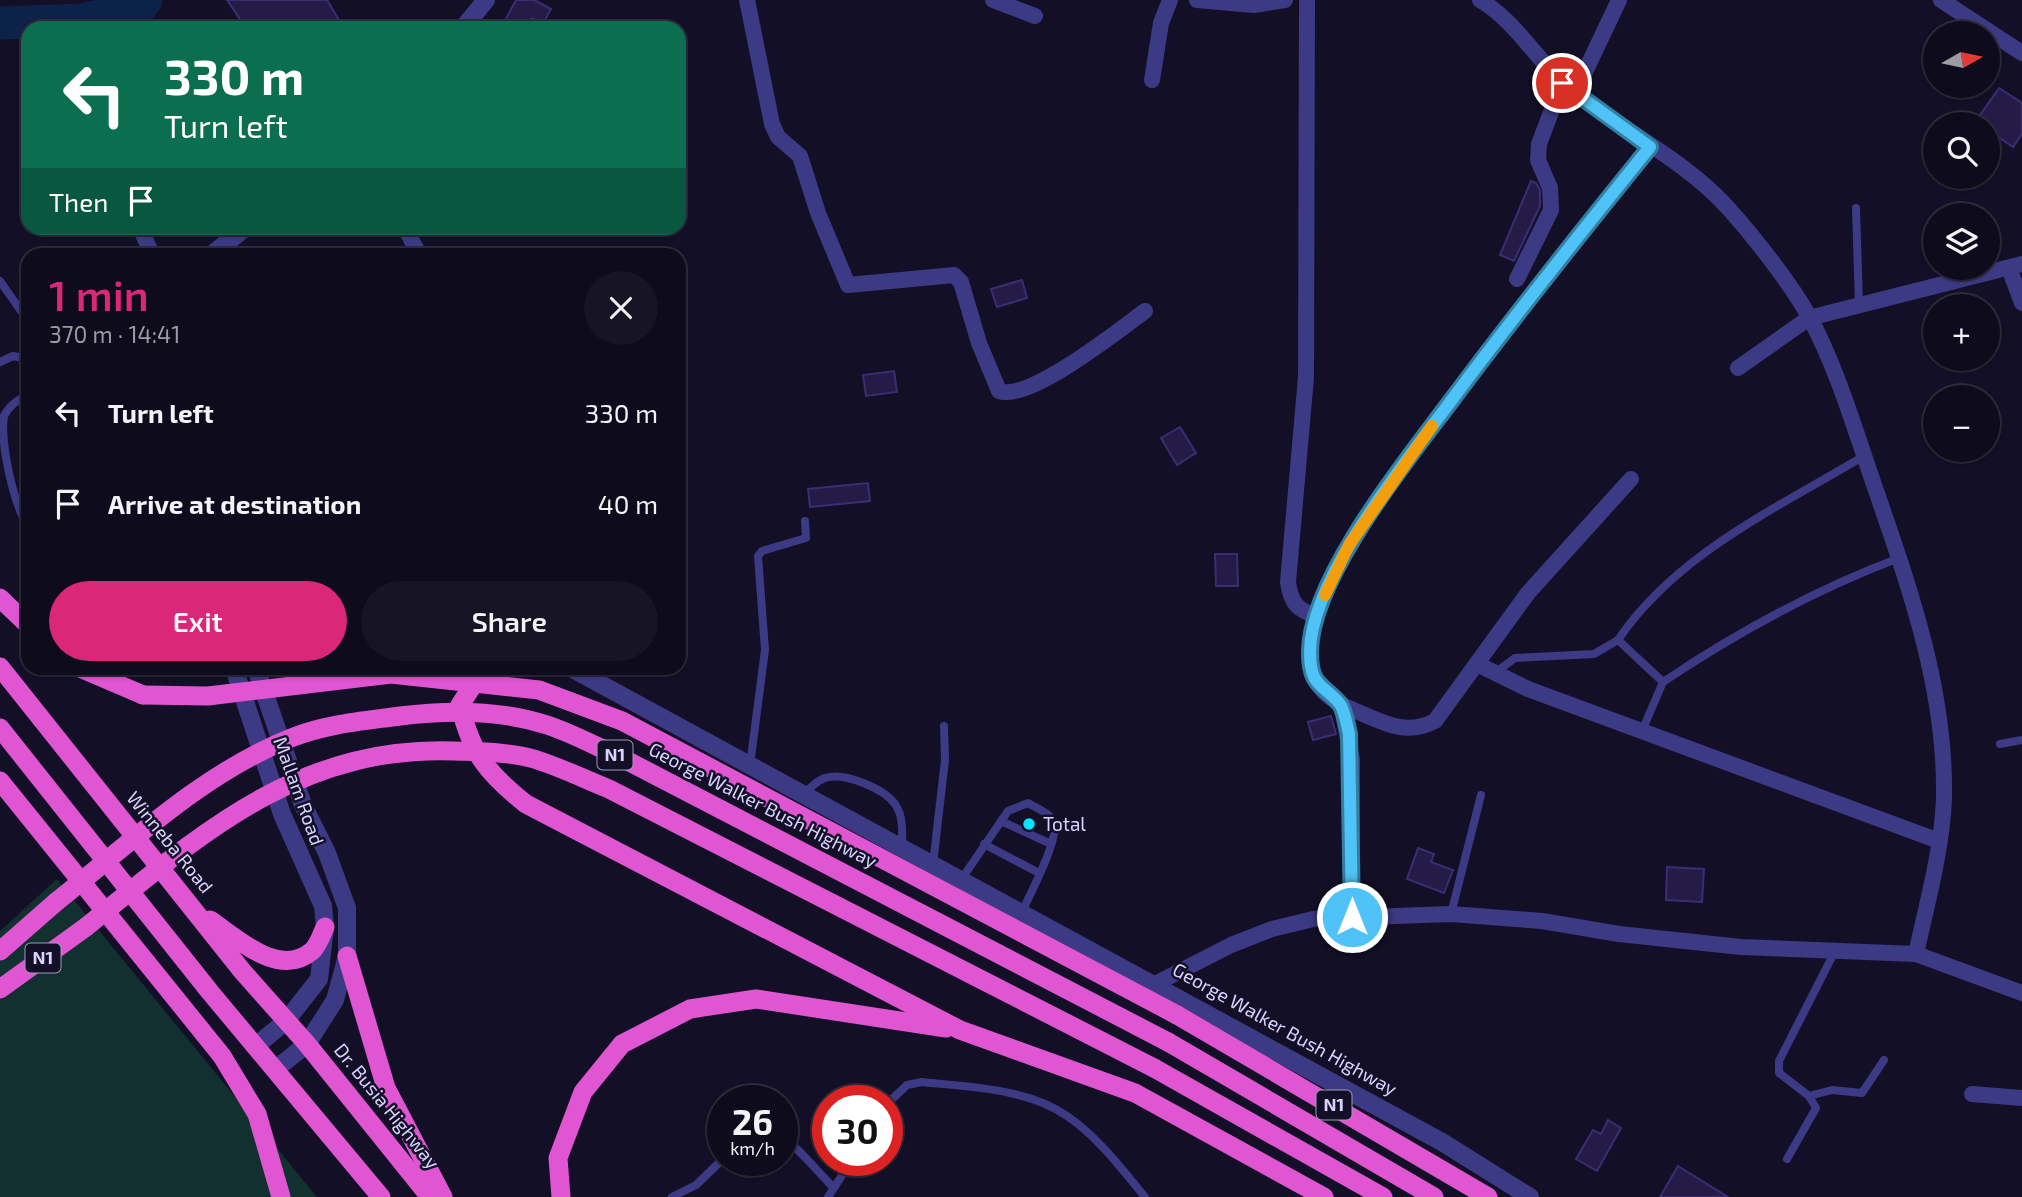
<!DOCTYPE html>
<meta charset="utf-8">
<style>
body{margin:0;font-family:"Exo 2",sans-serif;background:#171425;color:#f1f3f6;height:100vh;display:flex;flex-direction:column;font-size:26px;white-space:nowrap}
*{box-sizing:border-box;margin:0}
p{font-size:23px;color:#9b9ba3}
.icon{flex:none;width:38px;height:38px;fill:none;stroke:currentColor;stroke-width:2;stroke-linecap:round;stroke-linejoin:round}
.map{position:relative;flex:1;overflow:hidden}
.sheet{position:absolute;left:21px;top:248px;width:665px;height:427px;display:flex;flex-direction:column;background:#0e0b1c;border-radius:21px;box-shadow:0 2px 5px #0004,0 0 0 2px #2e2b3b}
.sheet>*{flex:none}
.hud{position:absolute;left:21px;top:21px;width:665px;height:214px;border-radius:21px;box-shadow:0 2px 5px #0004,0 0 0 2px #2e2b3b;background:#0b6e4f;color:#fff;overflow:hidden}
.needle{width:46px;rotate:81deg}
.tools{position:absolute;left:1923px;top:21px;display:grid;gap:14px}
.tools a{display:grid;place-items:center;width:77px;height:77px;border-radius:50%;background:#0e0b1c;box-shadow:0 2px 5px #0004,0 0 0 2px #2e2b3b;font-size:35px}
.speed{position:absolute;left:707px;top:1085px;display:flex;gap:14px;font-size:35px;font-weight:700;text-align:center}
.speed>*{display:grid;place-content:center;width:91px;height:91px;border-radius:50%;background:#0e0b1c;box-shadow:0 2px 5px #0004,0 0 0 2px #2e2b3b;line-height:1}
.speed small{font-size:18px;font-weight:400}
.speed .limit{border:10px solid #d22;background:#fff;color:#111}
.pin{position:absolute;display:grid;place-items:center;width:60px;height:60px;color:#fff;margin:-30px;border:4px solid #fff;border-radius:50%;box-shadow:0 2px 7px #0007}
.me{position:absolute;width:77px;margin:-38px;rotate:0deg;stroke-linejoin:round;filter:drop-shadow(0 0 5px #0008)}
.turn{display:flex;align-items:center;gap:24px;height:147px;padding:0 28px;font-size:32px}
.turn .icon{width:91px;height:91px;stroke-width:2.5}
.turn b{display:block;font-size:49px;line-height:60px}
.then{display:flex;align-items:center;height:66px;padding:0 28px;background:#0003;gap:14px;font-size:26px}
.round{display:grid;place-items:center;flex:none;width:74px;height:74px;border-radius:37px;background:#171425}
.head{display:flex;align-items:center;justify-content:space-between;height:119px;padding:0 28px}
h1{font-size:42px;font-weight:600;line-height:52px;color:#db2777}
.primary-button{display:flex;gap:14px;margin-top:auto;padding:14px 28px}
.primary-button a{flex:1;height:80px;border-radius:42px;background:#db2777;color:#fff;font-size:28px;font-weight:600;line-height:80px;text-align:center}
.primary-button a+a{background:#171425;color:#f1f3f6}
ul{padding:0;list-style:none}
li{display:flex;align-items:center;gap:21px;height:91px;padding:0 28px}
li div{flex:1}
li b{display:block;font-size:26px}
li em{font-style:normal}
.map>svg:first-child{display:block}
</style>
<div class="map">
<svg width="2022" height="1197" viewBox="0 0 2022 1197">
<rect width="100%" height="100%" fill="#130f26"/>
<!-- green -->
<path fill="#12302f" d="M57,879L317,1197H0V931Z"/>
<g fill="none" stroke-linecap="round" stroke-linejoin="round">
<!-- river -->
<path stroke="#0c2248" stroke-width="33" d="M0,23L81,20L141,7L146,0"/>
</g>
<!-- building -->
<g fill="#241b47" stroke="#3b2d73" stroke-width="2">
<path d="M227,0H327L339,20L326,28H246Z"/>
<path d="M516,0H534L551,9L543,24L532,18L527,28H501Z"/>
<path d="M1999,88L2022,103V134L2013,147L1988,130V124L1976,121Z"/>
<path d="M1531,181L1536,183L1540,190V206L1514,261L1500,255Z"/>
<path d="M1022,280L1027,298L997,307L991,289Z"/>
<path d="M894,371L897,392L866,396L863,375Z"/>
<path d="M1180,427L1196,453L1177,465L1161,438Z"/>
<path d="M868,483L870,501L810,507L808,489Z"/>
<path d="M1215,554H1237L1238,586H1216Z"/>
<path d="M1331,716L1336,734L1313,740L1308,722Z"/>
<path d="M1418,848L1434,854L1431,862L1453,870L1444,893L1407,879Z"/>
<path d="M1667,867L1704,869L1702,902L1666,900Z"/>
<path d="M1608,1120L1621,1128L1597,1171L1576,1159L1593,1130L1601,1134Z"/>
<path d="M1678,1166L1728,1197H1660Z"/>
</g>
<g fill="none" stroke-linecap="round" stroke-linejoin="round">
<!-- service -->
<g stroke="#3d3a85" stroke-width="8">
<path d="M1856,208L1859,305"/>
<path d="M0,281L28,321"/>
<path d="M0,362L13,356L28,359"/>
<path d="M28,394C19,400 9,405 4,416C0,441 13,504 28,526"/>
<path d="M1864,456C1777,508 1676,554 1618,640L1663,682C1736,633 1817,589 1899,558"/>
<path d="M1496,672L1515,658L1594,654L1618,640"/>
<path d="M1642,731L1663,682"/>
<path d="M2000,744L2022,740"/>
<path d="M750,765L765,650L758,556L762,551L806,538L805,521"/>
<path d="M803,794C810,789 817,780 825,778C844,772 883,788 895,804C904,817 902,833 902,848"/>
<path d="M1001,821L1051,844"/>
<path d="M984,844L1039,873"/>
<path d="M933,864L945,760L944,726"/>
<path d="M961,880L1008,811L1028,803C1036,808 1051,813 1054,823C1059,840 1030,894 1022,912"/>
<path d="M1451,914L1481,795"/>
<path d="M1809,1096L1832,1090L1862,1093L1884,1060"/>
<path d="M887,1104L907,1085L922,1082C968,1087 1027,1088 1067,1116C1098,1137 1121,1168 1145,1197"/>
<path d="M782,1138C792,1140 823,1178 834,1188"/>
<path d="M1787,1159L1816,1108L1809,1096L1779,1073V1061L1835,951"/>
<path d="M672,1197L696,1185L723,1159"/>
<path d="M828,1197L852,1160"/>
</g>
<!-- minor -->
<g stroke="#3d3a85" stroke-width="16">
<path d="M747,0L772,124L778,137L800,156L818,213L848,285L954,275L961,282L979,343L999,391C1029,402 1119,330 1145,311"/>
<path d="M993,0L1035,16"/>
<path d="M1197,0L1254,5L1285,0"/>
<path d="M1307,0L1306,377L1288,582C1291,604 1297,609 1317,617"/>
<path d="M1480,0C1520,24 1539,66 1576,94C1626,132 1687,162 1729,209C1755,238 1791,284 1810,318C1836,367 1853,423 1871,476C1907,581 1946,685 1944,798C1942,850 1927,903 1916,954"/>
<path d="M1941,0L2022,53"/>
<path d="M1152,80L1161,23L1170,0"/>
<path d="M1575,93L1619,0"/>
<path d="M140,228L153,256"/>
<path d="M405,228L420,256"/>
<path d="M2009,268L2022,303"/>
<path d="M1517,279L1551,210L1550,188L1538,160L1539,144L1562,83"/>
<path d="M1738,368L1809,318L2022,264"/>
<path d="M1631,479L1528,593L1435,721C1406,736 1384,723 1356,711C1337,704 1316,691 1311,669C1302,635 1332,574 1349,545C1376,497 1411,454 1444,410C1510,321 1580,234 1650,147"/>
<path d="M1477,664L1528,689L1939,841"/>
<path d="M1341,705L1352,759V917"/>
<path d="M1155,984L1231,945L1272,929L1313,919L1451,914L1542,921L1619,934L1741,947L1916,954L2022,993"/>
<path d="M1972,1094L2022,1098"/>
</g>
<!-- tertiary -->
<g stroke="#3d3a85" stroke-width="18">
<path d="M463,28L486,0"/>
<path d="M210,256L245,228"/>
<path d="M234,668L282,814L323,906L325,927L319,979L286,1021L257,1045"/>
<path d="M256,668L303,805L327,853L347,908V956L335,1000L307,1044L276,1069"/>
<path d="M571,668L1442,1142L1530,1197"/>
</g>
<!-- trunk -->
<g stroke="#e055d1" stroke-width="19">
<path d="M0,598L28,625"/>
<path d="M0,667L243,972L307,1044L430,1197"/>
<path d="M80,668L143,695"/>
<path d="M491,668L473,685L460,705C471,753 487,773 526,804L960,1030L1135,1093L1324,1197"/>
<path d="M0,728L210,992L381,1197"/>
<path d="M0,781L222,1056L257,1114L281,1197"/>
<path d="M210,920C237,938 279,979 312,951C318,946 322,934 325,927"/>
<path d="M0,951L56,902"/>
<path d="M347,956L386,1088L443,1197"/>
<path d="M0,989L86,927"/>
<path d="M1177,1015L1488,1197"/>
<path d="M1168,1042L1434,1197"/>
<path d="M1154,1068L1383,1197"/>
<path d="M561,1197L558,1158L583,1092L622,1044L690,1009L756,999L946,1028"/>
</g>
<!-- trunk-bridge -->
<g stroke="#e055d1" stroke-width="19">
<path d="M143,695L208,696L391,674L539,690L622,721L1177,1015"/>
<path d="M56,902C129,844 203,773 291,738C325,724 364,721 400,716C448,710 501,710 547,725C572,733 597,747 620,757L1168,1042"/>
<path d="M86,927C200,835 298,745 455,751C481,752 510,752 534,759C560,767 584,779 609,789L1154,1068"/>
</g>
</g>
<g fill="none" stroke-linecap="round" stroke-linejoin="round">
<!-- route casing -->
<g stroke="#337fa1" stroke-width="18">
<path id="route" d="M1352,917L1349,734C1347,726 1345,711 1340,704C1322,683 1310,687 1310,652C1310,579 1407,460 1451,401C1515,315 1582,231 1650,147L1562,83"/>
</g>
<!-- route -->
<use href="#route" stroke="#4fc3f7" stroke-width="12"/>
<!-- slow -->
<path stroke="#f59e0b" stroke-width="12" d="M1325,595L1349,545L1432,426"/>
</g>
<!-- markers -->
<circle fill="#00e5ff" stroke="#130f26" stroke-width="2.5" cx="1029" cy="824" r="7"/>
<g text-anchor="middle" stroke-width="5" stroke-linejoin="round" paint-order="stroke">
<!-- shield labels -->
<g fill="#130f26" stroke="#9e99be" stroke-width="2">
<rect x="597.5" y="740.5" width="35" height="29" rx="5"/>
<rect x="25.5" y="943.5" width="35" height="29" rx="5"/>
<rect x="1316.5" y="1090.5" width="35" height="29" rx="5"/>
</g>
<g font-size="18" font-weight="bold" fill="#d9d4ff">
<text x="615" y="761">N1</text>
<text x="43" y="964">N1</text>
<text x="1334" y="1111">N1</text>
</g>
<!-- street labels -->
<g font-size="19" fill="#d9d4ff" stroke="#130f26">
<text transform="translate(299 791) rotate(70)" y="7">Mallam Road</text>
<text transform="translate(763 805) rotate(27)" y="7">George Walker Bush Highway</text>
<text transform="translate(170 842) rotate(51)" y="7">Winneba Road</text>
<text transform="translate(1285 1029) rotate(29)" y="7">George Walker Bush Highway</text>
<text transform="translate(387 1106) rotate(51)" y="7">Dr. Busia Highway</text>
</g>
<!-- poi labels -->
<g font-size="19" fill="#d9d4ff" stroke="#130f26" text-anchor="start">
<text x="1043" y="831">Total</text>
</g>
</g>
</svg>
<div class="tools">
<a><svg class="needle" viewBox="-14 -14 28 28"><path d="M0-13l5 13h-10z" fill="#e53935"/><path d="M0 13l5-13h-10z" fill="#9b9ba3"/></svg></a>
<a><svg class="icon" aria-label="search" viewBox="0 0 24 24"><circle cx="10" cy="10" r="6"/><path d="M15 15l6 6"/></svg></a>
<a><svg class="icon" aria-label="layers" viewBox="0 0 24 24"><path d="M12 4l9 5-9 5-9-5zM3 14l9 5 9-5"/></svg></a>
<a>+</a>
<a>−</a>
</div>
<div class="speed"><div>26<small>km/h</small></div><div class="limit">30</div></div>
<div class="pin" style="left:1562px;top:83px;background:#d93025"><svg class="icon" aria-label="arrive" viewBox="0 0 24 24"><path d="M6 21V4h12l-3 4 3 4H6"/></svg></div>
<svg class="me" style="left:1352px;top:917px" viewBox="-20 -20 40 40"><circle r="17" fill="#4fc3f7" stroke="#fff" stroke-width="3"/><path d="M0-11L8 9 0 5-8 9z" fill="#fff"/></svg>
<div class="hud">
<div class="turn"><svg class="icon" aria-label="left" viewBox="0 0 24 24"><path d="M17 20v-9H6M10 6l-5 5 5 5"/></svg><div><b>330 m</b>Turn left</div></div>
<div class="then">Then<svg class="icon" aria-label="arrive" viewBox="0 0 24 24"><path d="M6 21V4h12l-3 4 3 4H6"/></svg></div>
</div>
<section class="sheet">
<div class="head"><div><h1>1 min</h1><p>370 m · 14:41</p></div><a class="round"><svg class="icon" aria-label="close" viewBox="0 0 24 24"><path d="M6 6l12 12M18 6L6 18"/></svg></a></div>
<ul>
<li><svg class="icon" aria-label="left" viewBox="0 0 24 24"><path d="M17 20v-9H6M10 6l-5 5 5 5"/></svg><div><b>Turn left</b></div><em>330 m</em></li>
<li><svg class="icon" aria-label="arrive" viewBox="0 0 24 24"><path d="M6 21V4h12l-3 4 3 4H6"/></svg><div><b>Arrive at destination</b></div><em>40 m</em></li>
</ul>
<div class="primary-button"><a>Exit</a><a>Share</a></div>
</section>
</div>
